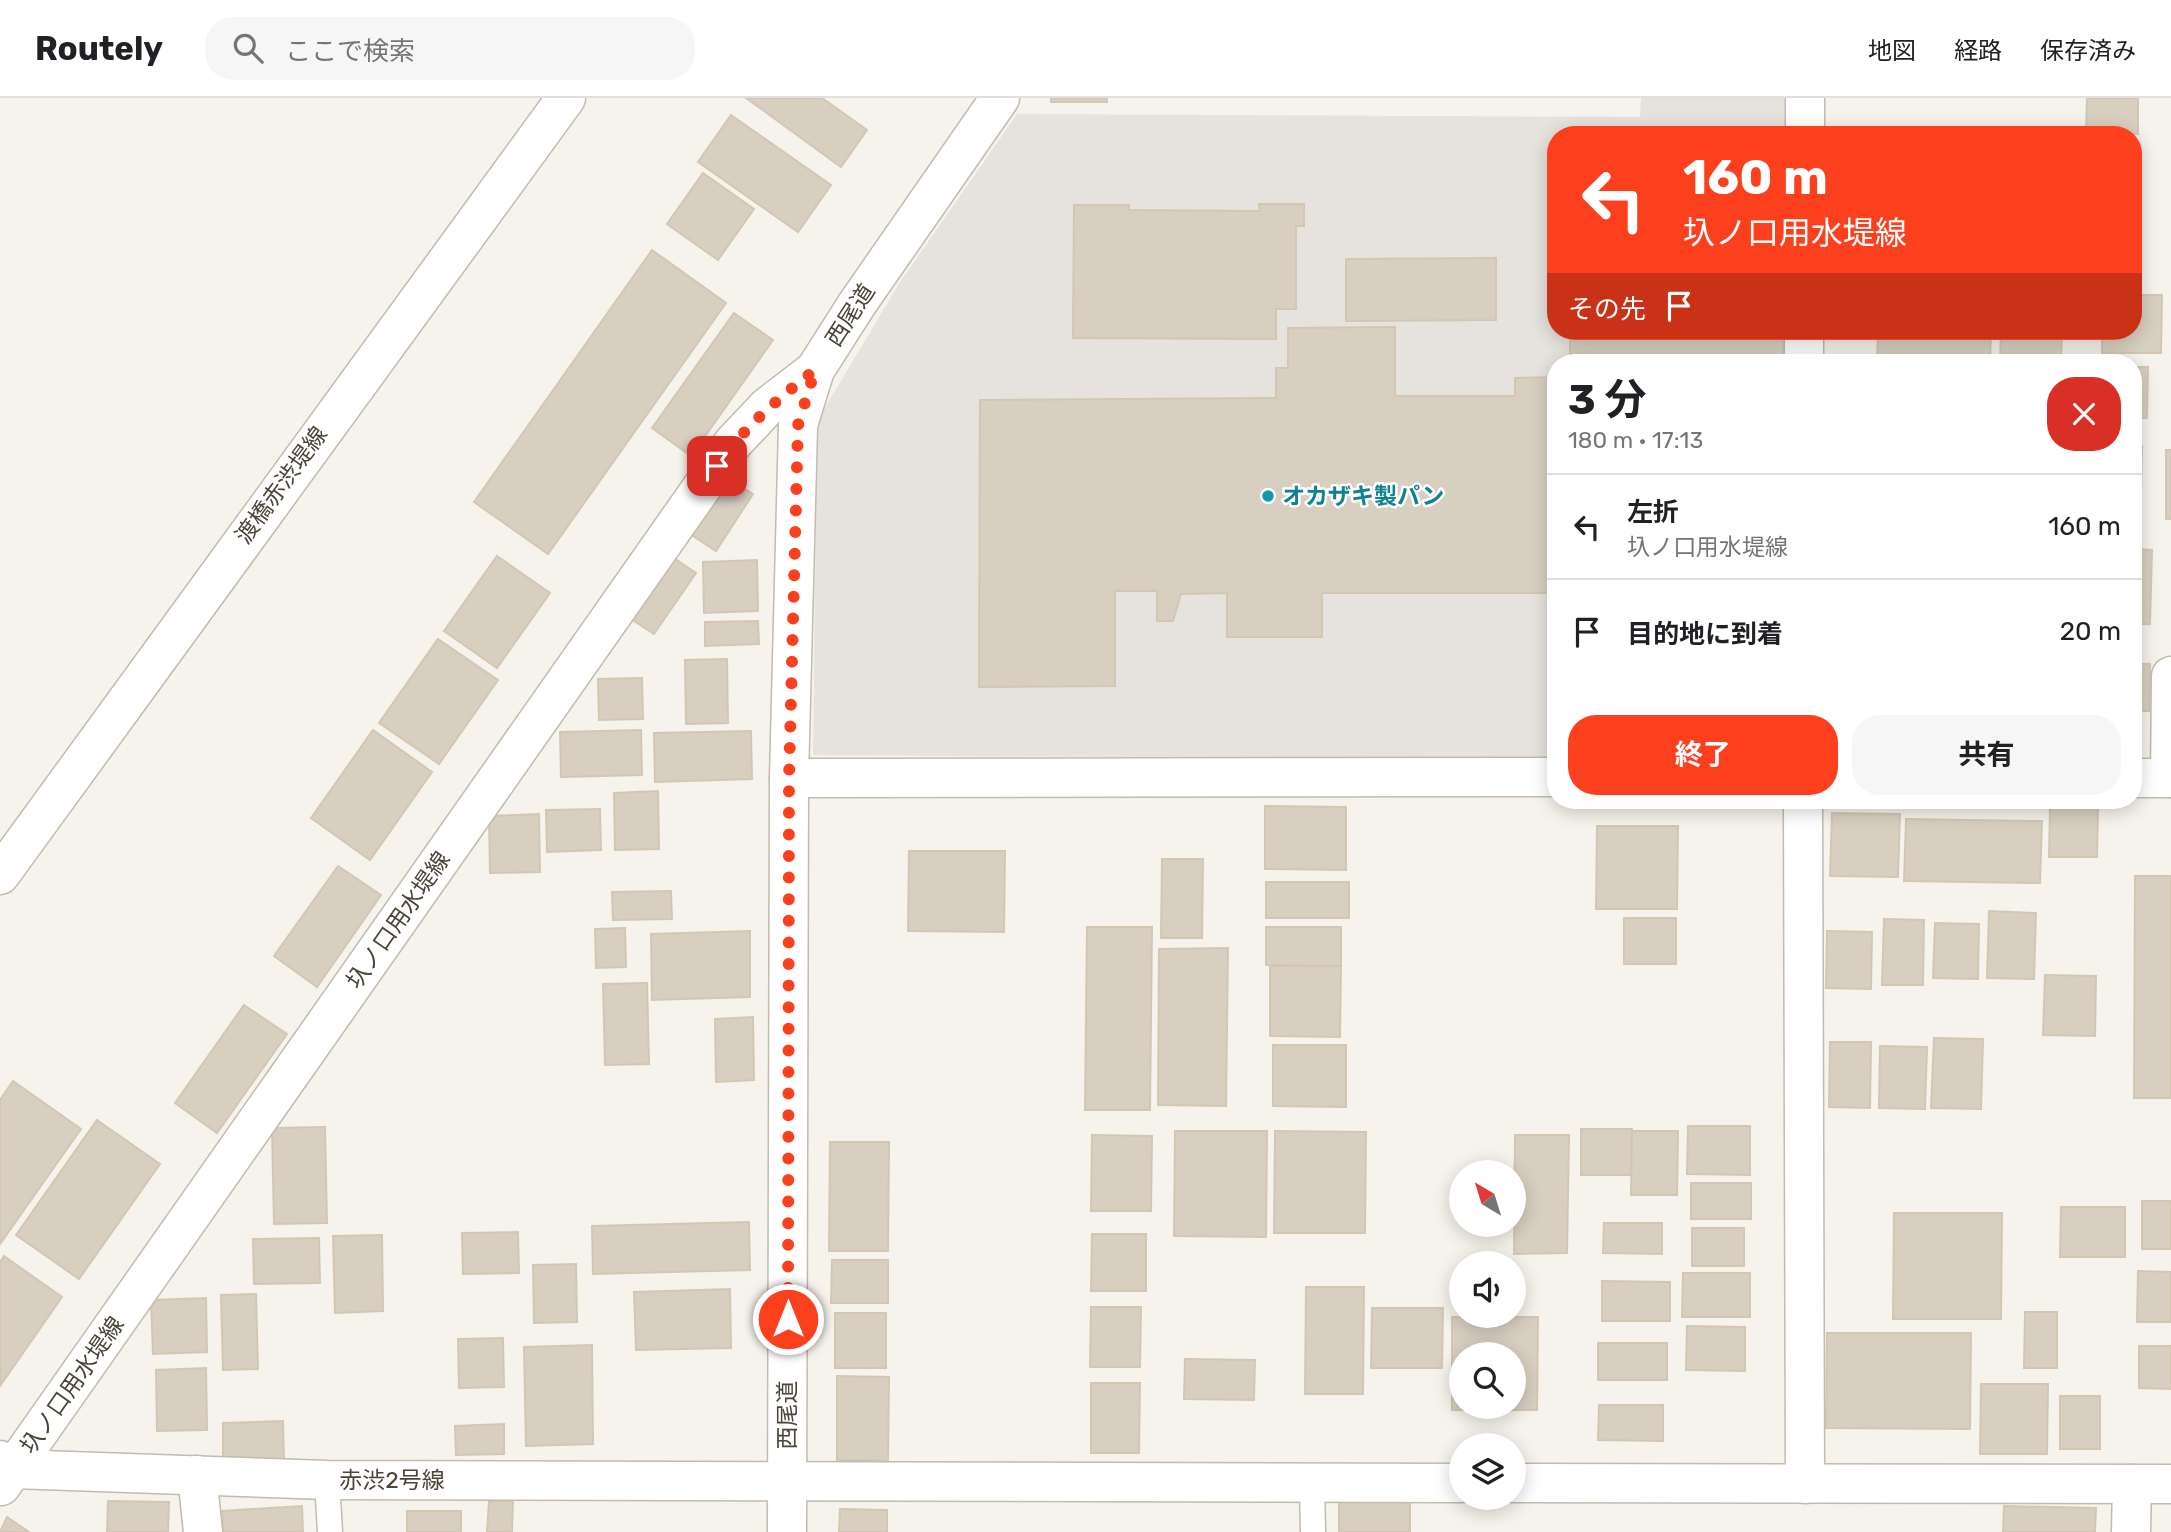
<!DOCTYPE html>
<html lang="ja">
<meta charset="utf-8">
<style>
body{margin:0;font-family:Rubik,"Noto Sans JP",sans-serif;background:#f6f6f6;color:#202124;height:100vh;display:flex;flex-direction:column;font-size:26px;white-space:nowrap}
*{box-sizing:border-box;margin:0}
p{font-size:23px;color:#757577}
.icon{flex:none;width:38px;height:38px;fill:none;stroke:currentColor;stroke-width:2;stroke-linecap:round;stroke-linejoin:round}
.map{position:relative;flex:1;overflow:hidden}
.sheet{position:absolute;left:1547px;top:256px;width:595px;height:455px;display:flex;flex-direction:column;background:#fff;border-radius:28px;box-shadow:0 4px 18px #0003}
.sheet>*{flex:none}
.top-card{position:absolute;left:1547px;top:28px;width:595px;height:214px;border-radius:28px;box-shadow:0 4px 18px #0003;background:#fc3f1d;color:#fff;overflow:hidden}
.needle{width:46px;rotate:322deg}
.fabs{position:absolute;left:1449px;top:1062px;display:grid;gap:14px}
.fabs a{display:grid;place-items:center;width:77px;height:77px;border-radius:50%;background:#fff;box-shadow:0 4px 18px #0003;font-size:35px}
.pin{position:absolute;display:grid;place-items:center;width:60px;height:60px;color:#fff;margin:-30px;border-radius:14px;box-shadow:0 4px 10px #0006}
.me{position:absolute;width:77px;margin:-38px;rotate:0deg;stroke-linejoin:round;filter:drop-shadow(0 0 5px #0008)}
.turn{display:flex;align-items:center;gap:24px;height:147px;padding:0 21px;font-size:32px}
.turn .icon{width:91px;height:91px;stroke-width:2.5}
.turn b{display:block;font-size:49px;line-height:60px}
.then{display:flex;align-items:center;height:66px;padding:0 21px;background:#0003;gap:14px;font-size:26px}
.round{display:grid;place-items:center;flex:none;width:74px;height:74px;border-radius:28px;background:#f6f6f6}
.head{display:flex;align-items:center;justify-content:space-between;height:119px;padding:0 21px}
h1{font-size:42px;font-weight:700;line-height:52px}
.cta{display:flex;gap:14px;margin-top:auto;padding:14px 21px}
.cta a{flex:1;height:80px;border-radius:28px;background:#fc3f1d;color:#fff;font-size:28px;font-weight:700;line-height:80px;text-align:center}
.cta a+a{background:#f6f6f6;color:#202124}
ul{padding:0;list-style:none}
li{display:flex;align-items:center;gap:21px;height:105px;padding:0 21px;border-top:2px solid #e0e0e0}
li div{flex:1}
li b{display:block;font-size:26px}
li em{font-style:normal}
header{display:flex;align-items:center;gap:42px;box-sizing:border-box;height:98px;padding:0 35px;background:#fff;border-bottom:2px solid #e0e0e0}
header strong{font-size:33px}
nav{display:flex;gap:38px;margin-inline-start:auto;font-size:24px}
.search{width:490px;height:63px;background:#f6f6f6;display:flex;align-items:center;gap:18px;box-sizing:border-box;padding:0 24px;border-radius:28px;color:#757577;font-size:26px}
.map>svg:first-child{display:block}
</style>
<header>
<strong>Routely</strong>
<div class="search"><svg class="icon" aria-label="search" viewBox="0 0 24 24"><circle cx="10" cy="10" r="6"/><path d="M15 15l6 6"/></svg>ここで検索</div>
<nav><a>地図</a><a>経路</a><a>保存済み</a></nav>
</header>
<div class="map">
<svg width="2171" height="1434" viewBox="0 0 2171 1434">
<rect width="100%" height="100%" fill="#f6f3ec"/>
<!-- industrial -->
<path fill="#e6e2dd" d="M1641,0H1789V37H1556V233H1789V264H1556V662L813,657L817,323L900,184L1017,16L1640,19Z"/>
<!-- building -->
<g fill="#d8cfc1" stroke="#d3c7b4" stroke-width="2" fill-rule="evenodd">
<path d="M746,0H822L867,32L841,69Z"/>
<rect x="1051" y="0" width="56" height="4"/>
<path d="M2087,0H2138V36L2086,35Z"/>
<path d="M731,17L831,87L798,134L698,64Z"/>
<path d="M1920,29L1979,30V37H1920Z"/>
<path d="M703,75L754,111L718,162L667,126Z"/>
<path d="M1259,106H1304V128H1296V211H1276V241L1073,240L1074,107H1129V112L1260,113Z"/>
<path d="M652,152L726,205L548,456L474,404Z"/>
<path d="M1496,160V222L1346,223V161Z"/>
<path d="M2133,197H2162L2161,255H2102V233H2133Z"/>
<path d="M734,215L773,242L691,358L652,330Z"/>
<path d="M1395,229V298H1515V280L1556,279V495H1322V539H1227V495L1181,496L1173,523H1157V493H1115V588L979,589L980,302L1276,300V270H1288V230Z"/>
<rect x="1570" y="233" width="213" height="31"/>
<path d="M1878,233H1991L1990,264H1877Z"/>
<path d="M2001,233H2062L2061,264H2000Z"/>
<path d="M2133,269H2148L2147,320H2133Z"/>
<path d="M2133,348H2142L2141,396H2133Z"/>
<rect x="2166" y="352" width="5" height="69"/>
<path d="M727,380L753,396L716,453L690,436Z"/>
<path d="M2133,451L2152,452L2150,526H2133Z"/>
<path d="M497,458L550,495L497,570L444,533Z"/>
<path d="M671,458L696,475L654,536L628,519Z"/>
<path d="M757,462L758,513L704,515L703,464Z"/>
<path d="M758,523L759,546L705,548V524Z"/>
<path d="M438,541L498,582L439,666L379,625Z"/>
<path d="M727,561L728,625L686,626L685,562Z"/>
<path d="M2133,566H2150L2149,613H2133Z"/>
<path d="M642,580L643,621L599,622L598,581Z"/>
<path d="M373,632L432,674L370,762L311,720Z"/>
<path d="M641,632L642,677L561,679L560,634Z"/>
<path d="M751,633L752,681L655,684L654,635Z"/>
<path d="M658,693L659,751L615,752L614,695Z"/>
<path d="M1265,708L1346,709V772L1265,771Z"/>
<path d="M2050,710L2098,711L2097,759H2049Z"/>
<path d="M600,711L601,752L547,754L546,712Z"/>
<path d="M1832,715L1900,716L1898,779L1830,778Z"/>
<path d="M539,716L540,774L490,775L489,718Z"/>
<path d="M1906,721L2042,723L2040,785L1904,783Z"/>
<path d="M1597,728H1678L1677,811H1596Z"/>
<path d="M909,753H1005L1004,834L908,833Z"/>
<path d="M1162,761H1203L1202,840H1161Z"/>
<path d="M338,768L381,797L317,889L274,858Z"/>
<path d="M2135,778H2171V1000H2134Z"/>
<rect x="1266" y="784" width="83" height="36"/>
<path d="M671,793L672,821L613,822L612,794Z"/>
<path d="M1989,813L2036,815L2034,881L1987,880Z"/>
<rect x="1624" y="820" width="52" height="46"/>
<path d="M1884,821L1924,822L1923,887H1882Z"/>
<path d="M1935,825L1979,826L1978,881L1933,880Z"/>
<path d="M1087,829H1152L1150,1012H1085Z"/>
<path d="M1266,829H1341V868L1266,867Z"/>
<path d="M625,830L626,869L596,870L595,831Z"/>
<path d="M750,833V899L652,902L651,836Z"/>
<path d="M1827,833L1872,834L1871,891L1826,890Z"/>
<path d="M1228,850L1226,1008L1158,1007L1159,851Z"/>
<path d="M1270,868H1341L1340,939L1270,938Z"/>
<path d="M2045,877L2096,878L2095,938L2043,937Z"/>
<path d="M647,885L649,966L605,967L603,886Z"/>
<path d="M244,907L287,936L217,1035L175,1005Z"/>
<path d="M753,919L754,982L716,984L715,921Z"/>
<path d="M1934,940L1983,941L1981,1011L1931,1010Z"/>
<path d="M1830,944H1871L1870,1010L1829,1009Z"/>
<path d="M1273,947H1346V1009L1273,1008Z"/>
<path d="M1880,948L1927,949L1925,1011L1879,1010Z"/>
<path d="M13,983L81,1031L0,1146V1002Z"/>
<path d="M97,1022L160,1066L79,1181L16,1137Z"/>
<path d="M1688,1028H1750V1077L1687,1076Z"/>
<path d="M325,1029L327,1125L274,1126L272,1030Z"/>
<path d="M1581,1031H1632L1631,1077H1581Z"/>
<path d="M1175,1033H1267L1266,1139L1174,1138Z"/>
<path d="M1275,1033L1366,1034L1365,1135H1274Z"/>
<path d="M1632,1033H1678L1677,1097H1631Z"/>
<path d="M1092,1037L1152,1038L1151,1113H1091Z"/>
<path d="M1515,1037H1569L1567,1155L1514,1156Z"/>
<path d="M830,1044H889L888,1153H829Z"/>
<rect x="1691" y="1085" width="60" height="36"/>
<rect x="2142" y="1103" width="29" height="48"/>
<path d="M2061,1109H2125V1159H2060Z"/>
<path d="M1894,1115H2002L2001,1221H1893Z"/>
<path d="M749,1124L750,1172L593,1176L592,1128Z"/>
<path d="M1604,1125H1662V1156L1603,1155Z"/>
<rect x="1692" y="1130" width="52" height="38"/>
<path d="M518,1134L519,1175L463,1176L462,1135Z"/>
<path d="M1092,1136H1146V1193H1091Z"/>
<path d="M382,1137L383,1213L335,1215L333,1138Z"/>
<path d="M319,1140L320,1185L254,1186L253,1141Z"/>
<path d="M4,1158L62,1199L0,1288V1164Z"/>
<path d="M832,1162H888V1205H831Z"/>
<path d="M576,1166L577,1224L534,1225L533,1167Z"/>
<path d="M2138,1173L2171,1174V1224H2137Z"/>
<path d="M1683,1175H1750V1219H1682Z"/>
<path d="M1602,1183L1670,1184V1223H1602Z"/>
<path d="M1306,1189H1364L1363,1296H1305Z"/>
<path d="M730,1191L731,1250L636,1252L634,1194Z"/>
<path d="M256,1196L258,1271L223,1272L221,1197Z"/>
<path d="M206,1200L207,1254L153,1256L151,1202Z"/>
<path d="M1091,1209H1141L1140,1269H1090Z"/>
<path d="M1372,1210H1443L1442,1270H1371Z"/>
<path d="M2025,1214H2057V1270H2024Z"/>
<rect x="835" y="1215" width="51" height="55"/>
<path d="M1452,1219H1538L1537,1312H1452ZM1461,1256H1514V1309H1461Z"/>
<path d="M1687,1228L1745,1229V1273L1686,1272Z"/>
<path d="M1827,1235H1971L1970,1331L1826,1330Z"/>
<path d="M503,1240L504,1289L459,1290L458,1241Z"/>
<rect x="1598" y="1245" width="69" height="37"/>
<path d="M592,1247L593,1346L526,1348L524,1249Z"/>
<path d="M2139,1248H2171V1291L2139,1290Z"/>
<path d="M1185,1261L1255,1262L1254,1302L1184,1301Z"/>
<path d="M206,1270L207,1332L157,1333L156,1272Z"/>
<path d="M837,1278L889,1279L888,1362H837Z"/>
<path d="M1091,1285H1140L1139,1355H1091Z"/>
<path d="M1981,1286H2048L2047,1356H1980Z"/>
<rect x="2060" y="1298" width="40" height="53"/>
<path d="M1599,1307H1663V1343L1598,1342Z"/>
<path d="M283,1323L284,1363L223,1364V1325Z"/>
<path d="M504,1326V1356L456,1357L455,1328Z"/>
<path d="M108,1403L169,1404L168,1434H107Z"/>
<path d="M489,1403H513L512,1434H487Z"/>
<path d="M1410,1403V1434H1339V1404Z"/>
<path d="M302,1408L303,1434H224L222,1413Z"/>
<path d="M2004,1408L2096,1410L2095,1434H2003Z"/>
<path d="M840,1411L887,1412V1434H839Z"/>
<rect x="407" y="1413" width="54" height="21"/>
<path d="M7,1419L29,1434H0Z"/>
</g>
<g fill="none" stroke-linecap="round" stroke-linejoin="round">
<!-- service casing -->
<g stroke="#c2bbae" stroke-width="27">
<g id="service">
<path d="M327,1382L330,1434"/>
<path d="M1312,1385L1313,1434"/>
</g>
</g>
<!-- minor casing -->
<g stroke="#c2bbae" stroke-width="41">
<g id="minor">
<path d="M1805,37V0"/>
<path d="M1804,264V233"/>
<path d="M789,680L1556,679"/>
<path d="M2133,680H2171"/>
<path d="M2170,680L2171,578"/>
<path d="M1803,702L1805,1386"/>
<path d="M0,1362L13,1371L327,1382L1461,1385"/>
<path d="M197,1377L203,1434"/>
<path d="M1514,1385L2171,1386"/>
<path d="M1,1388L733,345L767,309L815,272"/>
<path d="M2131,1434L2132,1386"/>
</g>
</g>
<!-- tertiary casing -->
<g stroke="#c2bbae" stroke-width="41">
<g id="tertiary">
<path d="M0,777L566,0"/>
<path d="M787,1434L789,680L798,327L815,272L857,206L1000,0"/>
</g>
</g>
<!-- service -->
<use href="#service" stroke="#fff" stroke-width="24"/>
<!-- minor -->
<use href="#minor" stroke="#fff" stroke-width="38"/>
<!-- tertiary -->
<use href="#tertiary" stroke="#fff" stroke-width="38"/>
</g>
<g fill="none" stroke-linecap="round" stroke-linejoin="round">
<!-- route -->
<path stroke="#fc3f1d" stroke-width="12" stroke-dasharray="0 21.6" d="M717,368C744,329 778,301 815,272L798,327L789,680L788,1221"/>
</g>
<!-- markers -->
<circle fill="#0f9aa8" stroke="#fff" stroke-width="2.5" cx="1268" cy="398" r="7"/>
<g text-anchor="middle" stroke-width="5" stroke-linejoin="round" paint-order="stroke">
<!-- street labels -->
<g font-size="23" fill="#4b4439" stroke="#fff">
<text transform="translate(850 217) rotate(-57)" y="8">西尾道</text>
<text transform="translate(281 387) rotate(-54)" y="8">渡橋赤渋堤線</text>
<text transform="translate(398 822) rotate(-55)" y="8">圦ノ口用水堤線</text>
<text transform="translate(72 1287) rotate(-55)" y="8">圦ノ口用水堤線</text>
<text transform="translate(787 1317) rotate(-90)" y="8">西尾道</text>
<text x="392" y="1390">赤渋2号線</text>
</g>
<!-- culture labels -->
<g font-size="23" font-weight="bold" fill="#0d838f" stroke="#fff" text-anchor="start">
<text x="1282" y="406">オカザキ製パン</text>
</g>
</g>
</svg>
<div class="fabs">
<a><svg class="needle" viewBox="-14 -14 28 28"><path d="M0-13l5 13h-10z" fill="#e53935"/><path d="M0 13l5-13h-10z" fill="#757577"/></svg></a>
<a><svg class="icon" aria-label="sound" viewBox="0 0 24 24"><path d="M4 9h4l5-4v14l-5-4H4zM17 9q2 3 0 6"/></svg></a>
<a><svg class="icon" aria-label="search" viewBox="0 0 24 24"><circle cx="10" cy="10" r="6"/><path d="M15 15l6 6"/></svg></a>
<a><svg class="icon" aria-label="layers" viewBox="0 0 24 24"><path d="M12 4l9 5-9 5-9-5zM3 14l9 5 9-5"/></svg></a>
</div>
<div class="pin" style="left:717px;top:368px;background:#d93025"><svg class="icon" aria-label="arrive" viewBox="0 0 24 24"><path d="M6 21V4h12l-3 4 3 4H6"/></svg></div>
<svg class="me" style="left:788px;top:1221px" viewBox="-20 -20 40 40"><circle r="17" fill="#fc3f1d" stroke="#fff" stroke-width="3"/><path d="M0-11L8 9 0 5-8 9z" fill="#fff"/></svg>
<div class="top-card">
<div class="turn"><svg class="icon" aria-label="left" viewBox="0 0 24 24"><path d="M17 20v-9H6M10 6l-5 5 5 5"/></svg><div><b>160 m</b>圦ノ口用水堤線</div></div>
<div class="then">その先<svg class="icon" aria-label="arrive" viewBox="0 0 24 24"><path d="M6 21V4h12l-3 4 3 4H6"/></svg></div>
</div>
<section class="sheet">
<div class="head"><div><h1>3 分</h1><p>180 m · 17:13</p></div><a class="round" style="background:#d93025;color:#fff"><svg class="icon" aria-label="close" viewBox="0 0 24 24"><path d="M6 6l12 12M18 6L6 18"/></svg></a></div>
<ul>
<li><svg class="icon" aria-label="left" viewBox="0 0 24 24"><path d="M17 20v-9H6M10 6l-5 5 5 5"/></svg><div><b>左折</b><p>圦ノ口用水堤線</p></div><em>160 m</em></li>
<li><svg class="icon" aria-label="arrive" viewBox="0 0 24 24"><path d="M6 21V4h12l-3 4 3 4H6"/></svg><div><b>目的地に到着</b></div><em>20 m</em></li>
</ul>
<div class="cta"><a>終了</a><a>共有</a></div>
</section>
</div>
